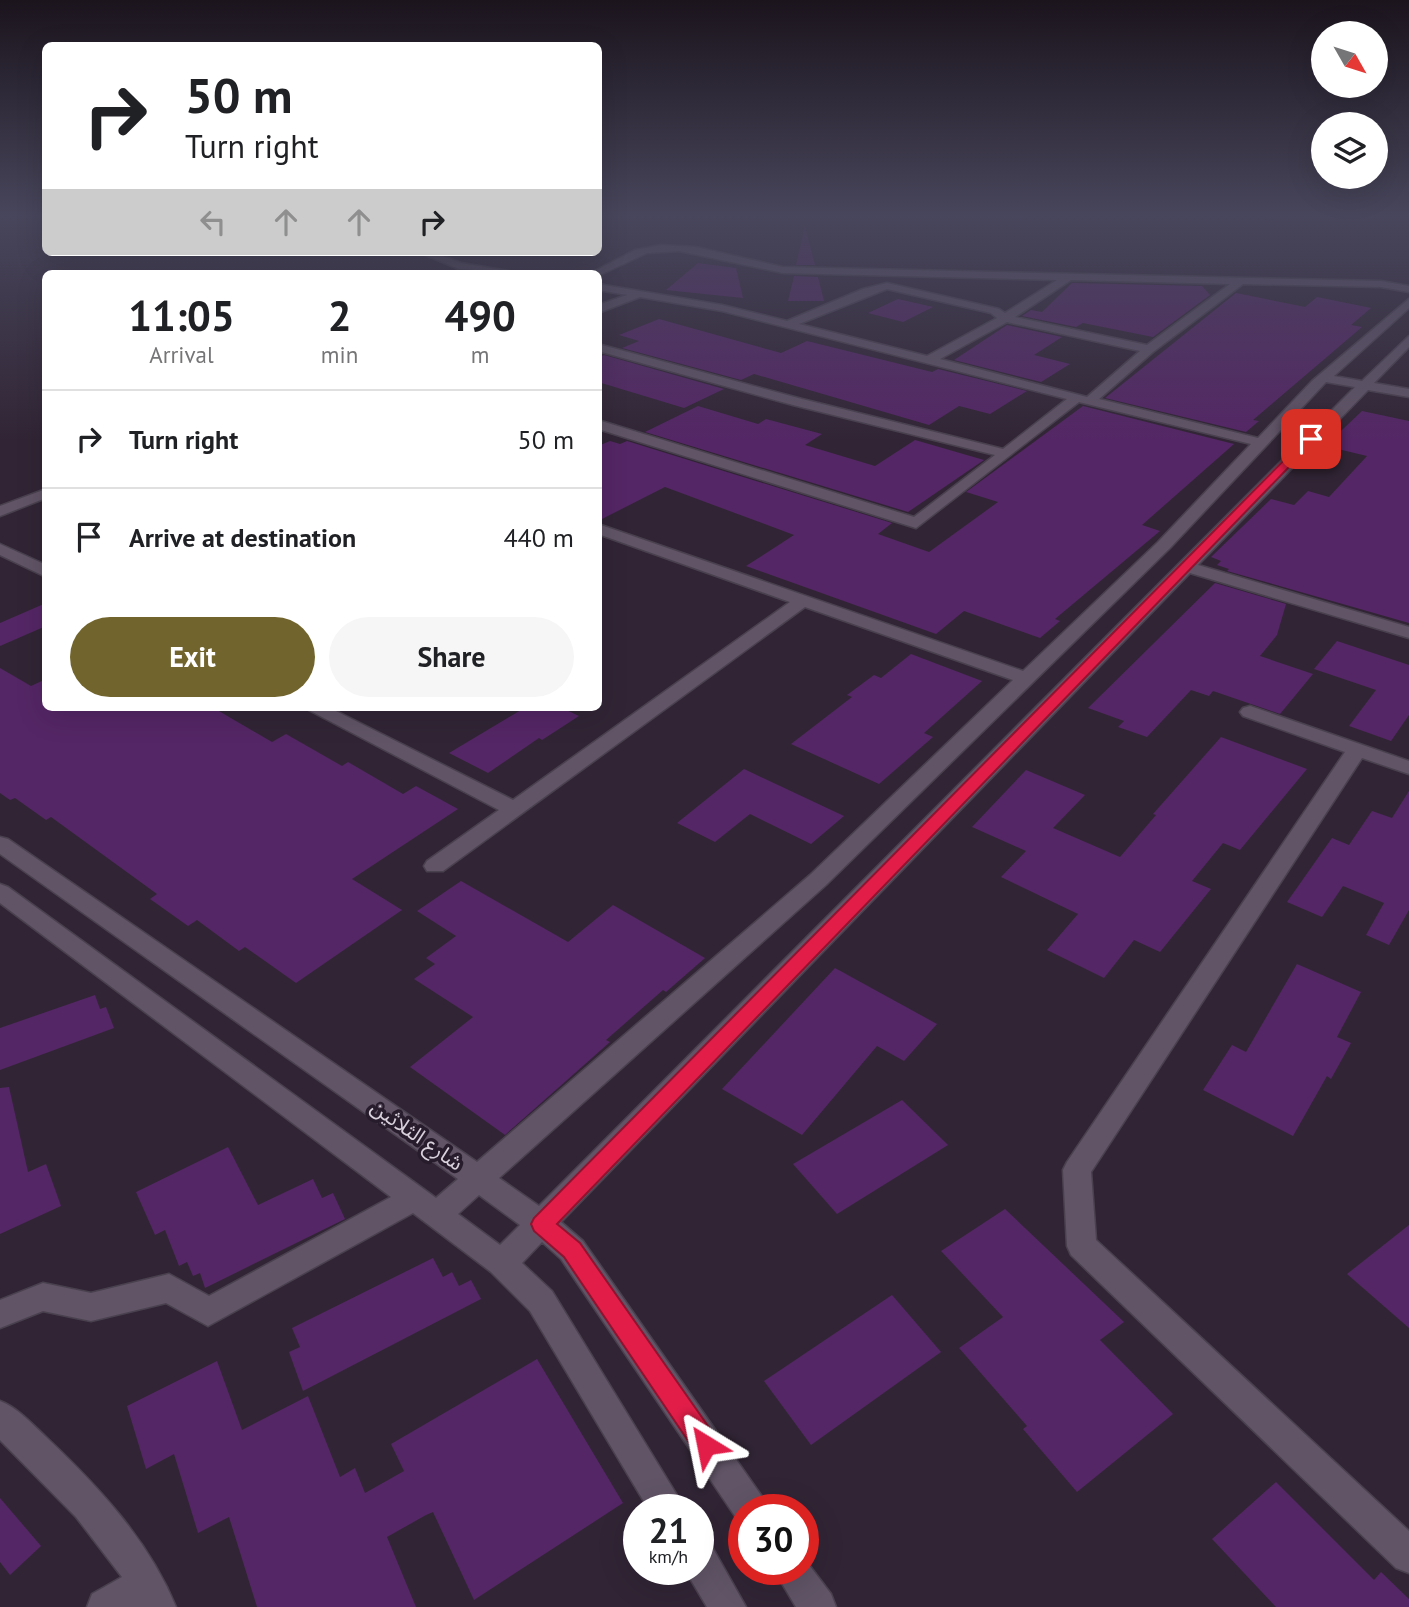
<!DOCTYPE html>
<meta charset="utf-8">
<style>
body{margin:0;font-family:"PT Sans","Noto Sans Arabic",sans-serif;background:#f6f6f6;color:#202124;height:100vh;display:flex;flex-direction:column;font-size:26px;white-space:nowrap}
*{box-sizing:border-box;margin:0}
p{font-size:23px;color:#757577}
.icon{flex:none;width:38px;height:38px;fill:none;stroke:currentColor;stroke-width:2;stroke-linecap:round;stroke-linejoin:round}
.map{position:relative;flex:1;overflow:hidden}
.panel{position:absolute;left:42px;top:270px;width:560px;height:441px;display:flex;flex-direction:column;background:#fff;border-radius:10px;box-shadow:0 7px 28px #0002}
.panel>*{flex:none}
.hud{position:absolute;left:42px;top:42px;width:560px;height:214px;border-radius:10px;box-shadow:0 7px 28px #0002;background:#fff;color:#202124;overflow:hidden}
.needle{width:46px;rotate:129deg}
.tools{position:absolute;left:1311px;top:21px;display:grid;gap:14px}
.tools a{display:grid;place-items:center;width:77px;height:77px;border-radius:50%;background:#fff;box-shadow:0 7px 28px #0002;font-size:35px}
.speed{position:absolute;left:623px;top:1494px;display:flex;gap:14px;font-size:35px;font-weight:700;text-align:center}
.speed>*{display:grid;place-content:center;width:91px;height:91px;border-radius:50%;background:#fff;box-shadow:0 7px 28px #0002;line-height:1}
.speed small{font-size:18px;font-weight:400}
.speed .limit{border:10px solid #d22;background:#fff;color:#111}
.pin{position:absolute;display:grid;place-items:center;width:60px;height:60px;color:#fff;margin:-30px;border-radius:14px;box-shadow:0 4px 10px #0006}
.me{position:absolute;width:77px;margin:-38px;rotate:325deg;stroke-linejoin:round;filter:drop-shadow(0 0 5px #0008)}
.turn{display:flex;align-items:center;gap:24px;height:147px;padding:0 28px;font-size:32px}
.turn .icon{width:91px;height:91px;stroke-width:2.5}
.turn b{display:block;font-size:49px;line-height:60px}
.lanes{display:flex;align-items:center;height:66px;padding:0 28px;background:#0003;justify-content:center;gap:35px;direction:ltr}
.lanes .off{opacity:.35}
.eta{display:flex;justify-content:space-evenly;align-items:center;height:119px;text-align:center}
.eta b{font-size:42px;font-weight:600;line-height:49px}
.action{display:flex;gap:14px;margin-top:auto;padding:14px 28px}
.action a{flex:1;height:80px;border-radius:42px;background:#71642c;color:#fff;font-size:28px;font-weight:600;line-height:80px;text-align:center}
.action a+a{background:#f6f6f6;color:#202124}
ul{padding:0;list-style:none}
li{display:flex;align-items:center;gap:21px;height:98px;padding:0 28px;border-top:2px solid #e0e0e0}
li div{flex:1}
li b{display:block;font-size:26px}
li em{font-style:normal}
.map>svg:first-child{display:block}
</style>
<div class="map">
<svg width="1409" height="1607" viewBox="0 0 1409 1607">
<rect width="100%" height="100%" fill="#312535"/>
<!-- building -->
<g fill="#542665">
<path d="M805,226L815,265H796Z"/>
<path d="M698,263L736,268L743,298L666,290Z"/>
<path d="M794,276L818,277L824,301H788Z"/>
<path d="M1072,283L1202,286L1210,295L1153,337L1083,323L1076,327L1022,316L1031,310L1042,312Z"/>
<path d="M1236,293L1305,307L1317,297L1371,308L1351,325L1362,327L1253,420L1259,421L1246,432L1105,398Z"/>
<path d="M898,299L933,307L903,322L868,313Z"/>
<path d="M659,319L781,353L807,341L932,372L938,369L1027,391L990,414L959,406L929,425L754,374L741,380L622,348L639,341L619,335Z"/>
<path d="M1007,325L1062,337L1034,355L1070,364L1041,382L954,360Z"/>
<path d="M604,355L724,389L684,408L598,382V358Z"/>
<path d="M698,406L758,424L766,419L822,434L805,445L875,466L915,440L984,460L908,512L645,432Z"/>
<path d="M1083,406L1234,444L1142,525L1160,531L1055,619L1060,621L1040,638L964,611L936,634L746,566L794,535L665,487L598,521V446L610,441L620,444L627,441L892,523L878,534L929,552L998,502L966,492Z"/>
<path d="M1362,411L1409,421V623L1227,571L1229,569L1217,565L1221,561L1211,557L1271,499L1294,505L1308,491L1329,497L1367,456L1325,446Z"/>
<path d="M1215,583L1286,604L1277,635L1260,656L1313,674L1280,714L1213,691L1209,696L1191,690L1147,737L1118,727L1124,721L1088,708Z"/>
<path d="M46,603V626L0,646V623Z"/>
<path d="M1337,641L1409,665V715L1391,741L1349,726L1376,690L1314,669Z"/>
<path d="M911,654L982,681L924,733L933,737L879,784L791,744L852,697L847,695L874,675L881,678Z"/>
<path d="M0,668L31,686L46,679V707H193L199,710L212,707L272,742L286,734L342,766L348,762L403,794L416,786L458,809L352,879L402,910L296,983L245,947L239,951L197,920L188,926L150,899L157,894L51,817L46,820L15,798L10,800L0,793Z"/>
<path d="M526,707H560L579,716L542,740L539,738L488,773L449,753Z"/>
<path d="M1221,737L1307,769L1240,850L1223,843L1192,881L1211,889L1160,952L1134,940L1104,978L1047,950L1078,914L1001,877L1026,851L972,827L1026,770L1085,795L1053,828L1120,857L1156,815L1153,814Z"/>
<path d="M744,769L844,816L811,844L750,814L715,842L677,823Z"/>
<path d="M1409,791V910L1389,945L1366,935L1384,903L1343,886L1322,917L1287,902L1332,838L1349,845L1372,811L1392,818Z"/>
<path d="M461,881L568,942L613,905L705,958L666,992L663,990L606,1040L610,1042L505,1135L410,1067L473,1017L414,979L435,964L426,958L456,936L417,911Z"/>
<path d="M1297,964L1361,992L1337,1037L1351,1043L1331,1079L1327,1076L1293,1136L1203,1090L1232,1045L1246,1052Z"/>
<path d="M835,968L937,1024L904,1061L877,1046L802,1135L722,1089Z"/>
<path d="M95,995L100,1009L106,1007L114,1028L0,1070V1028Z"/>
<path d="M9,1087L28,1172L46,1164L61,1206L0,1234V1088Z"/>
<path d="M902,1100L948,1145L837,1214L793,1164Z"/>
<path d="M228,1147L258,1205L313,1179L322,1198L333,1193L345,1219L205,1288L200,1273L193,1276L187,1262L179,1266L165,1230L155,1235L136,1192Z"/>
<path d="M1005,1209L1124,1322L1100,1340L1173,1414L1077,1492L1023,1429L1027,1426L959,1348L1003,1317L941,1251Z"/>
<path d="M1409,1225V1328L1347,1274Z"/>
<path d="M433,1258L443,1277L452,1272L459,1286L471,1280L481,1299L303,1391L289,1352L300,1347L292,1328Z"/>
<path d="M892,1295L941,1352L811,1445L764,1381Z"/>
<path d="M537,1359L623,1503L474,1600L433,1512L426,1515L387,1537L416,1607H257L229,1517L198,1533L174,1454L146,1469L127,1406L217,1361L242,1430L308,1396L340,1477L355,1468L365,1493L404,1471L391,1444Z"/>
<path d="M1276,1482L1374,1580L1381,1572L1409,1599V1607H1276L1212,1539Z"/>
<path d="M0,1498L41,1546L10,1575L0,1562Z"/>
</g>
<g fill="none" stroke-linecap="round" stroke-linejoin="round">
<!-- minor casing -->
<g stroke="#4a414f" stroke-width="3">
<g id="minor">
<path d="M661,245L696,247L783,267L1381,281L1409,286V292L1381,287L1243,284L1153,352L1099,399L1258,438L1312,381L1409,299V308L1334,376L1362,381L1409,336V347L1374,383L1409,389V397L1368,390L1198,565L1409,627V638L1190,573L561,1222L583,1241L763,1498L768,1510H744V1525L739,1522L561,1259L542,1242L522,1263L552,1291L686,1510H649L530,1311L491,1272L413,1213L208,1326L166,1303L91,1321L43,1311L0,1328V1300L43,1283L91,1293L169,1274L209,1296L391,1197L0,903V884L8,887L436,1198L458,1179L0,854V837L8,839L477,1162L810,875L1013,680L805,607L443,871H427L424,866L427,861L499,810L303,707H328L513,800L790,602L598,534V524L1023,671L1158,542L1251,444L1079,402L916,528L598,429V420L914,517L995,455L793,405L598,351V344L802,399L1003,449L1067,399L722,311L640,297L598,313V305L627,295L598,290V284L722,305L787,321L863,289L887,283L999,309L1005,313L1057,280L783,273L679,251L647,253L600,275L591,273L635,250ZM1071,280L1230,284L1147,345L1015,317ZM887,289L991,313L997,318L927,356L799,324ZM1007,322L1140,351L1087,397L940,359ZM1326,382L1355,387L539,1206L499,1178L826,885L1170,548ZM479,1195L520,1225L500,1245L458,1214Z"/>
<path d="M418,252H432L461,263L520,273L459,269Z"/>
<path d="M46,489V498L0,516V506Z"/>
<path d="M0,544L46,565V577L0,555Z"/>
<path d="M1250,706L1409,761V774L1362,758L1091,1172L1096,1240L1409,1531V1573L1396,1568L1071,1255L1067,1246L1063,1170L1067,1162L1345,752L1243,716L1240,712L1243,708Z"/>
<path d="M0,1401C18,1408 32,1424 46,1437C99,1487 149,1541 176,1607H87L92,1594L122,1577L76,1517L0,1440Z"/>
<path d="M698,1540L711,1545L746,1607H707L685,1570H698Z"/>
<path d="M803,1557L831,1594L836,1607H796L774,1570H803Z"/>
</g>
</g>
<!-- minor -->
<use href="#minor" fill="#605466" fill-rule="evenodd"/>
</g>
<!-- sky -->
<linearGradient id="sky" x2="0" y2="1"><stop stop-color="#1b141d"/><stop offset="0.49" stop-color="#48465c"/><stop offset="1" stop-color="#48465c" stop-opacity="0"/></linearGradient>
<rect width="1409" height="440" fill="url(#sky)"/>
<!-- route -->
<path fill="#e11d48" stroke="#92132f" stroke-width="2" d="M1307,437L1316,439L557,1224L580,1243L715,1436L719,1445L715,1454L706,1458L697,1454L564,1257L534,1231L531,1224L534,1218Z"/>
<g text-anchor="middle" stroke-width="7" stroke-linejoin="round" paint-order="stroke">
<!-- near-street labels -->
<g font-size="21" fill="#d8d1dc" stroke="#271c2b">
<text transform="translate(417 1135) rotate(35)" y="7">شارع الثلاثين</text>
</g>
</g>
</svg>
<div class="tools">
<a><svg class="needle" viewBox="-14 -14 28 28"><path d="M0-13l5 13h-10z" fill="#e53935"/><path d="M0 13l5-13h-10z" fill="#757577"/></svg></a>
<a><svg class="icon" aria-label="layers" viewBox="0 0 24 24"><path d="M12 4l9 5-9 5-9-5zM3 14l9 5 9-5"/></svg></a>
</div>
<div class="speed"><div>21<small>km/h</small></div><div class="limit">30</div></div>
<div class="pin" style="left:1311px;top:439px;background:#d93025"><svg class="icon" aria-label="arrive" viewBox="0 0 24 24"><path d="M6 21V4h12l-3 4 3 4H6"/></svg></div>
<svg class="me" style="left:706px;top:1445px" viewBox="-20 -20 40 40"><path d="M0-17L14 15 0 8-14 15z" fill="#e11d48" stroke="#fff" stroke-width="4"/></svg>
<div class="hud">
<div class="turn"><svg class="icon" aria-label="right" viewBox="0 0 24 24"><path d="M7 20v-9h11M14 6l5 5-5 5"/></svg><div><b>50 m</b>Turn right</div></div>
<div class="lanes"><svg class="icon off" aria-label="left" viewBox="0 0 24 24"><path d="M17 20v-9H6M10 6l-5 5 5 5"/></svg><svg class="icon off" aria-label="ahead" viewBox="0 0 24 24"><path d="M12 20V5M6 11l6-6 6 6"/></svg><svg class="icon off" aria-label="ahead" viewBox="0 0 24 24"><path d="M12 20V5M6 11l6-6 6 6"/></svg><svg class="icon" aria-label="right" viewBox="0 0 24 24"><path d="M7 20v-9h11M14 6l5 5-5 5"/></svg></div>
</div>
<section class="panel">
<div class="eta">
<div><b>11:05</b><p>Arrival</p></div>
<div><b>2</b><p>min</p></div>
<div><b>490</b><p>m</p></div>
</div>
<ul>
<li><svg class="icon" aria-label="right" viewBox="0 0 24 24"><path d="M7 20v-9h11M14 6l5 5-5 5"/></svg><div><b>Turn right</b></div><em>50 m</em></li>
<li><svg class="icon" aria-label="arrive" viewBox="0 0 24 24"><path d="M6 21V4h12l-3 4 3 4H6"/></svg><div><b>Arrive at destination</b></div><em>440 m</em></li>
</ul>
<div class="action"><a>Exit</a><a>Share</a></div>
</section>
</div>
